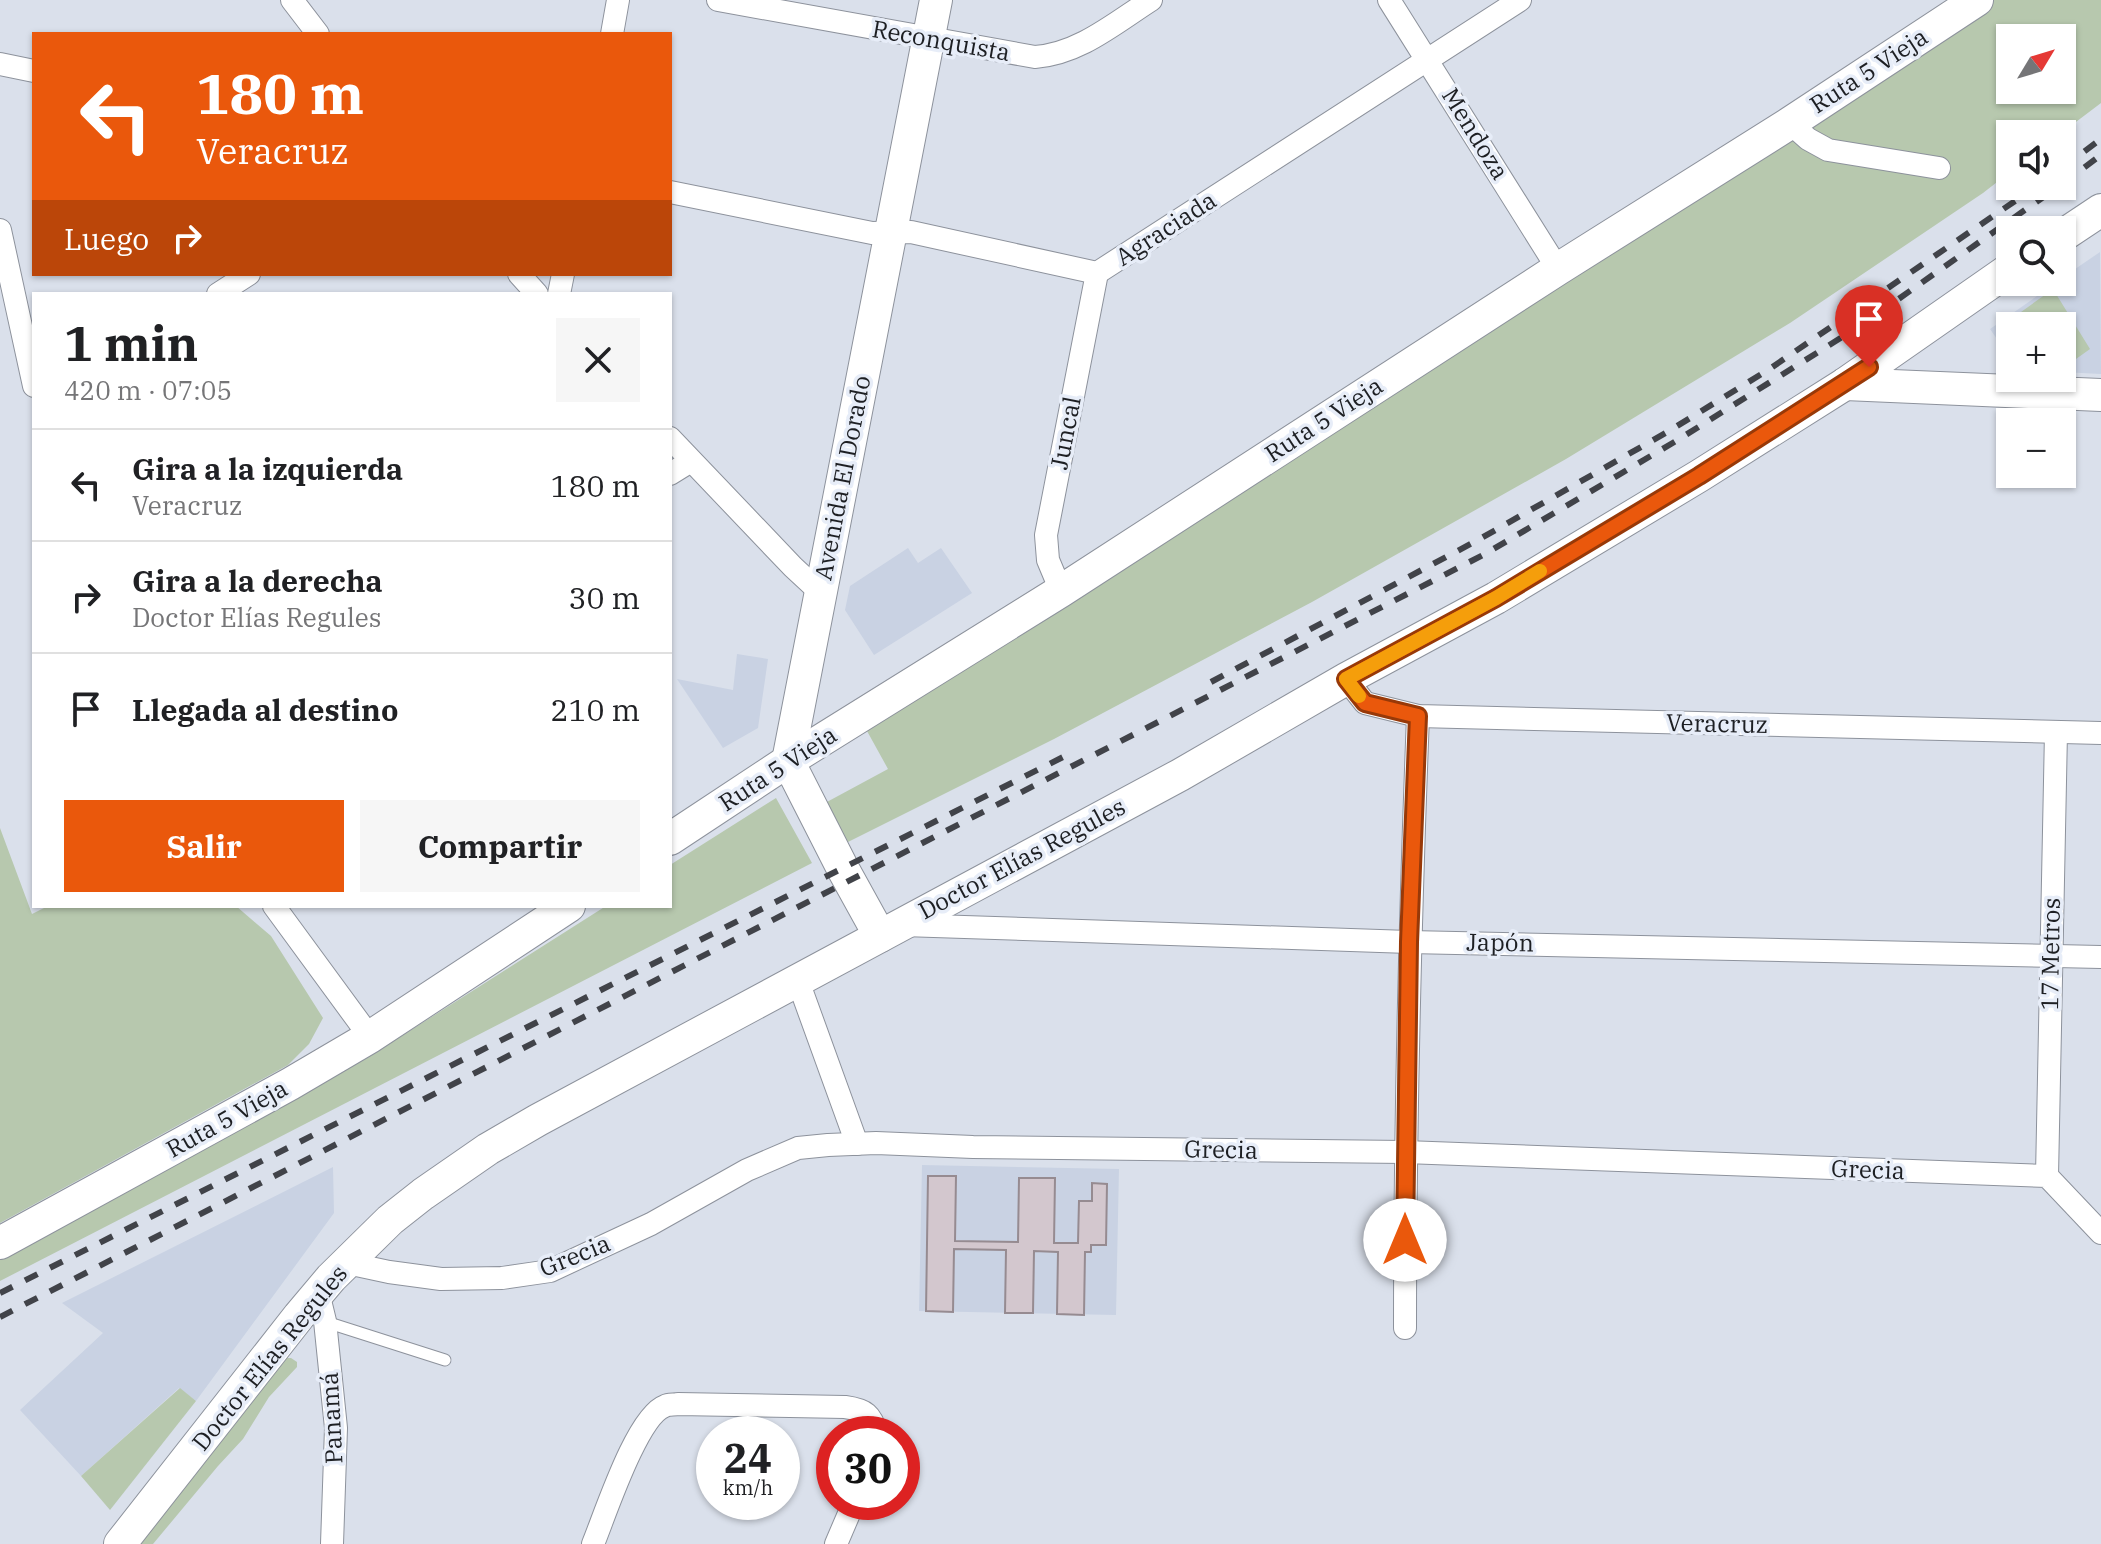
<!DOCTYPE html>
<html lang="es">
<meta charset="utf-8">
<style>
body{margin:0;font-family:"IBM Plex Serif",serif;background:#f6f6f6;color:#202124;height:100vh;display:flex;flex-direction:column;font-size:30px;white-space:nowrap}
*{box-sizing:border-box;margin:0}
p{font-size:26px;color:#757577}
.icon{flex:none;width:44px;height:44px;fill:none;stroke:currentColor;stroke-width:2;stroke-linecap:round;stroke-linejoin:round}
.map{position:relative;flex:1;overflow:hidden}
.panel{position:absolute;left:32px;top:292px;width:640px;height:616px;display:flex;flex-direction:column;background:#fff;border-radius:0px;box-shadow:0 2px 6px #0004}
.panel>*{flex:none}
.hud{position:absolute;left:32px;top:32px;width:640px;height:244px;border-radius:0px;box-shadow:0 2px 6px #0004;background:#ea580c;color:#fff;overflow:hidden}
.needle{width:52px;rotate:52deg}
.fabs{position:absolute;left:1996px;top:24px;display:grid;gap:16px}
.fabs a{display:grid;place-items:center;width:80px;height:80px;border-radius:0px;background:#fff;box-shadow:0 2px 6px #0004;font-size:40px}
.speed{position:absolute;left:696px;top:1416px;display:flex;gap:16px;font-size:40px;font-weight:700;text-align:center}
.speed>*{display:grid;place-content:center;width:104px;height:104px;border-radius:50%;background:#fff;box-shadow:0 2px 6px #0004;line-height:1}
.speed small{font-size:20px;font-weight:400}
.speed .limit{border:12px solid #d22;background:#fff;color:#111}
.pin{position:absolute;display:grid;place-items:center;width:68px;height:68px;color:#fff;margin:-82px -34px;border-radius:50% 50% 50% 0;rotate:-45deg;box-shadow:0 0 8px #0007}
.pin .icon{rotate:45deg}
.me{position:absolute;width:88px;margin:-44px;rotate:0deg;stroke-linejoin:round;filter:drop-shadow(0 0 6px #0008)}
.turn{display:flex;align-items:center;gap:28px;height:168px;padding:0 32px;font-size:36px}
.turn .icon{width:104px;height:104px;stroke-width:2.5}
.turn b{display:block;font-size:56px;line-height:68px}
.then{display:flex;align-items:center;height:76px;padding:0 32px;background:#0003;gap:16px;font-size:30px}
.round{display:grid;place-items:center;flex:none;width:84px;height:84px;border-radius:0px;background:#f6f6f6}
.headline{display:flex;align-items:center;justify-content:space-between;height:136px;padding:0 32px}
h1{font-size:48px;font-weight:800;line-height:60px}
.primary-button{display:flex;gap:16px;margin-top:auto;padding:16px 32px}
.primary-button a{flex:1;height:92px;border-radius:0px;background:#ea580c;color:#fff;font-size:32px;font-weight:800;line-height:92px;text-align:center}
.primary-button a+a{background:#f6f6f6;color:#202124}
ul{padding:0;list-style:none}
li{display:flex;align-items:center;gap:24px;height:112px;padding:0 32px;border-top:2px solid #e0e0e0}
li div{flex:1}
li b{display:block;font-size:30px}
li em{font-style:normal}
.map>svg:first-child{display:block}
</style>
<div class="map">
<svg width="2101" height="1544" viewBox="0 0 2101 1544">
<rect width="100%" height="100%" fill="#dae0eb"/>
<!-- built -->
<g fill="#c9d2e3">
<path d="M2100,252L2101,374L2062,372V326H2010V358L1990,329L2057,282H2062V278Z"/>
<path d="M908,548L918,563L941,548L972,593L874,655L845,610L850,586Z"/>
<path d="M737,654L768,659L758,728L723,748L677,679L733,690Z"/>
<path d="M922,1165L1119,1169L1116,1315L919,1311Z"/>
<path d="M333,1167L334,1213L196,1401L179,1388L81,1476L20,1410L103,1333L62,1303Z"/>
</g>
<!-- green -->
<g fill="#b7c8ae" fill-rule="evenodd">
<path d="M1988,0H2101V103L2060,134H2010V172L1983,193L1790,323L1566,459L1312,602L1054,739L848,842L825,803L888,769L867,731ZM2010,38H2062V90H2010Z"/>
<path d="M2053,289L2090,349L2062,369V326H2030L2021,312Z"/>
<path d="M776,798L812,863L0,1281V1257L367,1058L606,906H670V865Z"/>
<path d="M0,828L32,914L48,906H236L271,936L323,1018L309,1044L288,1065L0,1223Z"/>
<path d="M283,1358H291L297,1362V1367L269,1397L243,1439L218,1466L153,1544H132Z"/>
<path d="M180,1388L196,1401L110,1510L81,1476Z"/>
</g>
<!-- building -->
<path fill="#d3c7ce" stroke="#968b91" stroke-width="2" d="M928,1176H956L955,1241L1018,1242L1019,1178H1055L1054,1243H1078L1079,1201H1092V1183L1107,1184L1106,1245H1091V1252H1085L1084,1315L1057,1314L1058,1252L1034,1251L1033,1313H1005L1006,1250L954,1249L953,1312L926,1311Z"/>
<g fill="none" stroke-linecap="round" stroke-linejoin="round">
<!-- lane casing -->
<g stroke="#8d929c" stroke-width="13">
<path id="lane" d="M326,1322L445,1360"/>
</g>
<!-- street casing -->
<g stroke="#8d929c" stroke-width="24">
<g id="street">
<path d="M292,0L318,34"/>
<path d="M718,0L1035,57C1079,54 1115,23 1151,0"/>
<path d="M1389,0L1558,269"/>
<path d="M612,34L618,0"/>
<path d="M0,64L34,71"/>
<path d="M1790,123L1808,139L1828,150L1939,168"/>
<path d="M670,192L872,233L911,232L1097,273L1520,0"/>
<path d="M0,230L34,386"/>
<path d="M519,274L537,294"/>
<path d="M218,294L249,274"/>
<path d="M559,294L563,274"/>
<path d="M670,438L793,567L821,593"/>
<path d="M670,474L691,461"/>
<path d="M1061,591L1048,560L1046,535L1097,273"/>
<path d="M1346,679L1365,703L1418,716L2101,733"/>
<path d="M274,906L370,1037"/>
<path d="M903,925L1409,942L2101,957"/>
<path d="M798,981L857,1144"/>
<path d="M2047,1176L2056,732"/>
<path d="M347,1263L389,1272L441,1279L502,1278L550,1271L651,1224L747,1170L798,1148L828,1145L876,1143L973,1147L1405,1152L2047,1176L2101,1233"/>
<path d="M318,1292L325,1321L336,1428L332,1544"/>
<path d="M1405,1328C1405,1124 1410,921 1418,716"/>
<path d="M593,1544C605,1515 637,1416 665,1406C669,1404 674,1405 678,1404L845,1407C866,1410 871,1414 877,1434"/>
<path d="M836,1544L854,1502"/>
</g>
</g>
<!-- secondary casing -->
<g stroke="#8d929c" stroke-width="34">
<g id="secondary">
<path d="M2062,236L2101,210"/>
<path d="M1845,384L2101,395"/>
<path d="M670,839L788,761L1061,591L1558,269L1790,123L1977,0"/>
<path d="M880,936L843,869L788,761L936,0"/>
<path d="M0,1243L290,1084L370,1037L569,906"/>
<path d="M120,1544L299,1316L331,1278L390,1220L423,1194L488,1149L538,1120L1180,775L1346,679L1496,598L1699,476L1845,384L2010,269"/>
</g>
</g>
<!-- lane -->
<use href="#lane" stroke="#fff" stroke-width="11"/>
<!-- street -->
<use href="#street" stroke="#fff" stroke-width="22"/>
<!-- secondary -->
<use href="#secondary" stroke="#fff" stroke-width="32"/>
<!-- rail -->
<g stroke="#414349" stroke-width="6" stroke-dasharray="14 14" stroke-linecap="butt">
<path d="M2062,168L2101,139"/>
<path d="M2062,184L2101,155"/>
<path d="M1211,682L1478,540L1669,431L1768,370L2037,186"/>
<path d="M0,1293L1075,751"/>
<path d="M0,1317L1485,554L1676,441L1863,324L2059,186"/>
</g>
</g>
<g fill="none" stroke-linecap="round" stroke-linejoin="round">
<!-- route casing -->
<g stroke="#983908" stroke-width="20">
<path id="route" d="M1405,1240L1409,942L1418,716L1365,703L1346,679L1496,598L1699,476L1869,367"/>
</g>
<!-- route -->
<use href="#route" stroke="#ea580c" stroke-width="14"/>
<!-- slow -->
<path stroke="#f59e0b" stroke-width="14" d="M1359,696L1346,679L1496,598L1540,571"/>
</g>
<g text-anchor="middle" stroke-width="7" stroke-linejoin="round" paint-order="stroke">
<!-- street labels -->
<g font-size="24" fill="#1d1f23" stroke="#e7edf8">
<text transform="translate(941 41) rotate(10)" y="8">Reconquista</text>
<text transform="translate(1869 71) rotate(-33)" y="8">Ruta 5 Vieja</text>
<text transform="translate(1475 134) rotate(58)" y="8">Mendoza</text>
<text transform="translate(1166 229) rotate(-33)" y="8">Agraciada</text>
<text transform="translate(1324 420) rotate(-33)" y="8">Ruta 5 Vieja</text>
<text transform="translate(1066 433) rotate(-79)" y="8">Juncal</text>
<text transform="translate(843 478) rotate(-79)" y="8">Avenida El Dorado</text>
<text transform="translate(1717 724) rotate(1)" y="8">Veracruz</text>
<text transform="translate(778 769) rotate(-33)" y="8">Ruta 5 Vieja</text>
<text transform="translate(1022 859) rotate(-28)" y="8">Doctor Elías Regules</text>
<text transform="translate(1500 943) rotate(1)" y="8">Japón</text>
<text transform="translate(2051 954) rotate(-89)" y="8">17 Metros</text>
<text transform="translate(227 1119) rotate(-29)" y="8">Ruta 5 Vieja</text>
<text transform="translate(1221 1150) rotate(1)" y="8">Grecia</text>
<text transform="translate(1868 1170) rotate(2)" y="8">Grecia</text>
<text transform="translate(575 1256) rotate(-22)" y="8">Grecia</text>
<text transform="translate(270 1358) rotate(-51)" y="8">Doctor Elías Regules</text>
<text transform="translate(332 1418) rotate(-93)" y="8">Panamá</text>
</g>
</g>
</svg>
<div class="fabs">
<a><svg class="needle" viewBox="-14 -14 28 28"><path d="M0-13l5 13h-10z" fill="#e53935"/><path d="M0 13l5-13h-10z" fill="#757577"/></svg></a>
<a><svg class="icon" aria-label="sound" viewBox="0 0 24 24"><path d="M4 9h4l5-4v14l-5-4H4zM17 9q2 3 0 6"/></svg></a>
<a><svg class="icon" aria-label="search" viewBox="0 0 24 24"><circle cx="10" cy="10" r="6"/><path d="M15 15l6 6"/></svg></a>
<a>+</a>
<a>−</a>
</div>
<div class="speed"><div>24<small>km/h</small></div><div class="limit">30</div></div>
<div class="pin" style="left:1869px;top:367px;background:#d93025"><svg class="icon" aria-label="arrive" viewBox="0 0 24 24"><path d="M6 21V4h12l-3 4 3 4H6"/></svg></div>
<svg class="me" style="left:1405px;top:1240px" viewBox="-20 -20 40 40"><circle r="19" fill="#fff"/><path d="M0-13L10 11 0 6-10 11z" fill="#ea580c"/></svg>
<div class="hud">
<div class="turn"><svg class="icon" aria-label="left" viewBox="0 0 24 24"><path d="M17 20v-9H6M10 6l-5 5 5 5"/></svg><div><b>180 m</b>Veracruz</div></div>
<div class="then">Luego<svg class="icon" aria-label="right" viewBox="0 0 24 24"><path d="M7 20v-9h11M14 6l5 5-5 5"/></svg></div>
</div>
<section class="panel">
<div class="headline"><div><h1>1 min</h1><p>420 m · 07:05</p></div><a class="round"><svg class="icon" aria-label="close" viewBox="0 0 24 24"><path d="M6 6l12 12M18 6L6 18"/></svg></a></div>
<ul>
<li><svg class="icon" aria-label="left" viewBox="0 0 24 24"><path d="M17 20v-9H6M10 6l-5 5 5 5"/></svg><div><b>Gira a la izquierda</b><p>Veracruz</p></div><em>180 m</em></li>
<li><svg class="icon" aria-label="right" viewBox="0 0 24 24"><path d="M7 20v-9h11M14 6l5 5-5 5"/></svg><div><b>Gira a la derecha</b><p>Doctor Elías Regules</p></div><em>30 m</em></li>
<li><svg class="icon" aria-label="arrive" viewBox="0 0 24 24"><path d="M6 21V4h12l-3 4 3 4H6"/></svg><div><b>Llegada al destino</b></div><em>210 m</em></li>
</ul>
<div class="primary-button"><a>Salir</a><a>Compartir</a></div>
</section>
</div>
